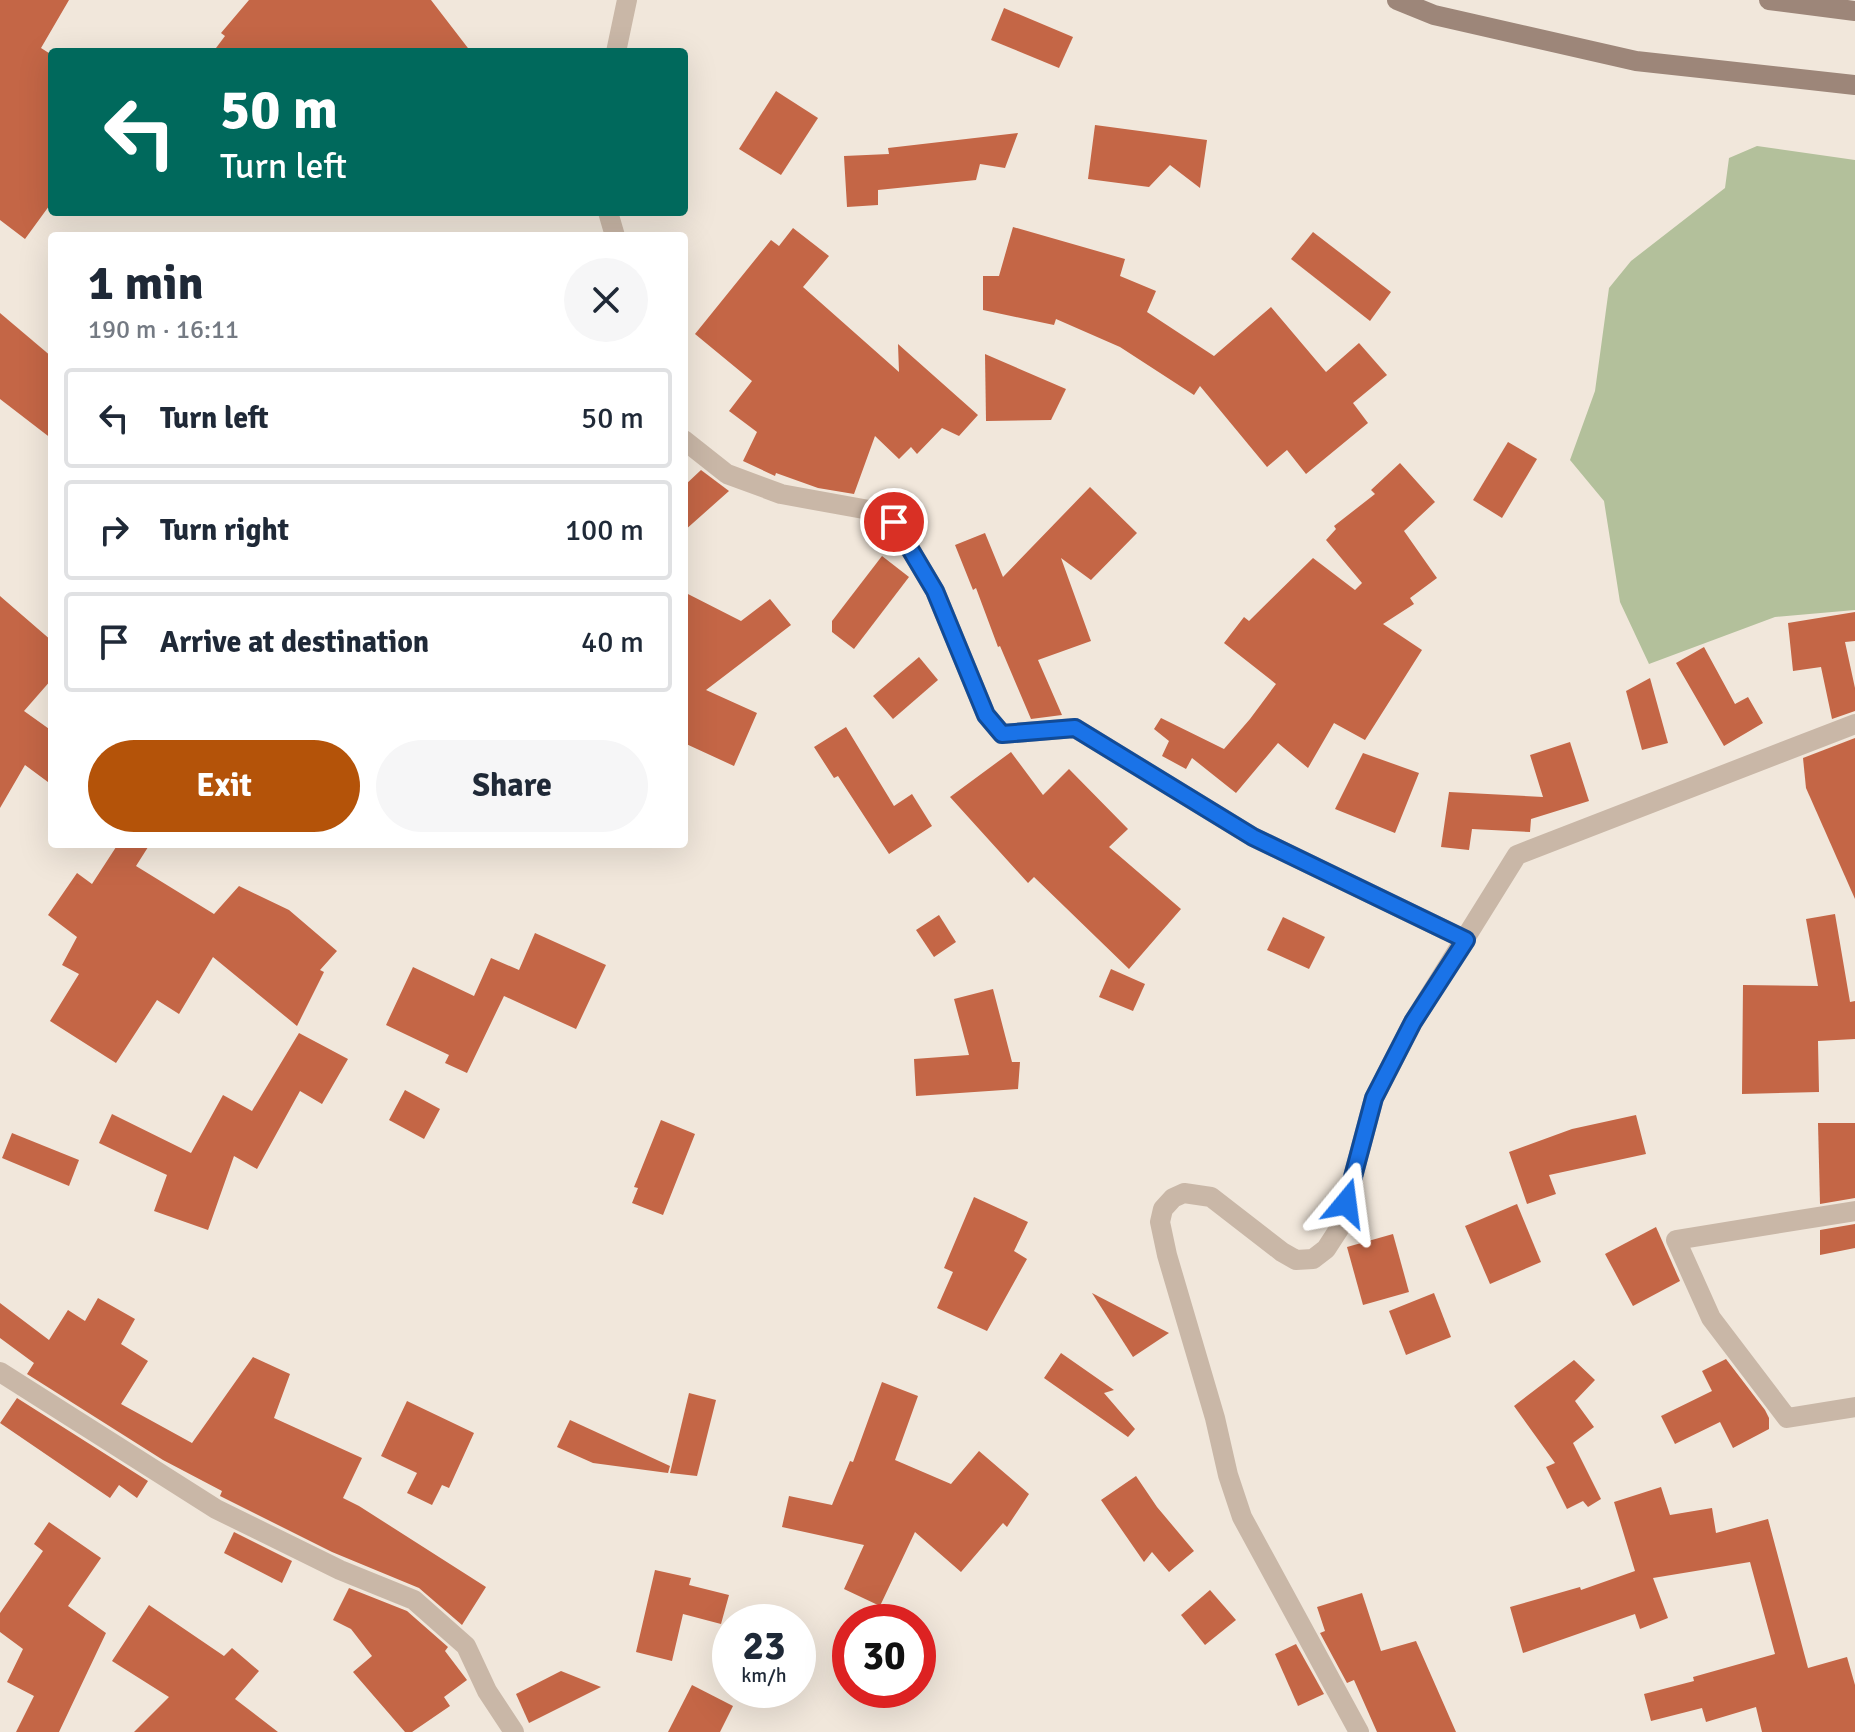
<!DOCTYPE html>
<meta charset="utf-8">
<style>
body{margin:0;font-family:Signika,sans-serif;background:#f6f6f7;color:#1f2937;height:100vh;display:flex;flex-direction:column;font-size:30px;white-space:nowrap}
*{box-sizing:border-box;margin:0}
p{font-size:26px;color:#747a83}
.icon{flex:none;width:44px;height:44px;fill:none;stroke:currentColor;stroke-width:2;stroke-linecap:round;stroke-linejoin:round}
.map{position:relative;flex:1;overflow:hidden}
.sheet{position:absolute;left:48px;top:232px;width:640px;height:616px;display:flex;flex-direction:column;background:#fff;border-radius:8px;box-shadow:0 8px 32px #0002}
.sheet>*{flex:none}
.banner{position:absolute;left:48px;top:48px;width:640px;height:168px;border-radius:8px;box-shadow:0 8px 32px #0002;background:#00695c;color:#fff;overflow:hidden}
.speed{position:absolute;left:712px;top:1604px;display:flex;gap:16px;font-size:40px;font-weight:700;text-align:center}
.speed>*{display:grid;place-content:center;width:104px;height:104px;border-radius:50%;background:#fff;box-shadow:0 8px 32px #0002;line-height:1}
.speed small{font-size:20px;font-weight:400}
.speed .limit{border:12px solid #d22;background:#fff;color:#111}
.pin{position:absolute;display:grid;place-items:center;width:68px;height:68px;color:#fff;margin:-34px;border:4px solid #fff;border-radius:50%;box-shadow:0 2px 8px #0007}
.me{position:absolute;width:88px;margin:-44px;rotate:16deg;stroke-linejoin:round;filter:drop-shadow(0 0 6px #0008)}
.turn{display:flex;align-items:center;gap:28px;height:168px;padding:0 40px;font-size:36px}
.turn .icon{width:104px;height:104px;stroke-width:2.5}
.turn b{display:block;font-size:56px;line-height:68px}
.round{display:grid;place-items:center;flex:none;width:84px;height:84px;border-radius:42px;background:#f6f6f7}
.head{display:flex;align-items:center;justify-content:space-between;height:136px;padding:0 40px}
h1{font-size:48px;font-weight:800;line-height:60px}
.primary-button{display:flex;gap:16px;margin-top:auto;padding:16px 40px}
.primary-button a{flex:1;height:92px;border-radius:48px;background:#b45309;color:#fff;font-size:32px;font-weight:800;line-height:92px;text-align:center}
.primary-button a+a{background:#f6f6f7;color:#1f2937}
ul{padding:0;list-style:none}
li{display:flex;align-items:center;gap:24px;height:100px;margin:0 16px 12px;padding:0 24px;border:4px solid #e0e1e3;border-radius:8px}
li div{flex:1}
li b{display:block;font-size:30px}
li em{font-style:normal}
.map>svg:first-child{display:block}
</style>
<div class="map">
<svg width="1855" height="1732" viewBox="0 0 1855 1732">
<rect width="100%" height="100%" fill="#f1e7db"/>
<!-- green -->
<path fill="#b3c09b" d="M1757,146L1855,160V610L1775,617L1649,664L1620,602L1604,501L1570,460L1595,391L1609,288L1631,261L1725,188L1729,158Z"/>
<!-- building -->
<g fill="#c46646">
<path d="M0,0H69L41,48L52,55V202L25,239L0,220Z"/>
<path d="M249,0H431L471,52H213L225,36L221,33Z"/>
<path d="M1004,8L1073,37L1059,68L991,40Z"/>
<path d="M776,91L818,118L781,175L739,149Z"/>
<path d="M1095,125L1207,140L1200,188L1170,165L1149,187L1088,179Z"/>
<path d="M1018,133L1005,168L980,164L976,180L878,190V205L847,207L844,156L889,154L888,148Z"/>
<path d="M1013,227L1125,259L1120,276L1156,291L1147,312L1214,356L1271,307L1326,372L1359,343L1387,375L1353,403L1368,423L1306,474L1287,450L1267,467L1200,386L1194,395L1120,347L1056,319L1054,325L983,310V276H999Z"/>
<path d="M793,228L829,256L803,287L899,372L898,344L978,415L959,436L942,428L917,454L911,447L899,459L875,436L854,494L818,488L776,473L775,476L743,461L757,432L729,411L752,381L695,334L771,240L779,246Z"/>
<path d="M1313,232L1391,292L1370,321L1291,259Z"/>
<path d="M0,313L52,357V439L0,399Z"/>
<path d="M985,354L1066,389L1051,420L986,421Z"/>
<path d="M1508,442L1537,459L1502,518L1473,500Z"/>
<path d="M1400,463L1435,502L1404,531L1437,578L1410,598L1414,604L1383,624L1422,650L1365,740L1334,723L1308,768L1278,743L1236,793L1192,758L1186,769L1162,756L1169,741L1154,729L1161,718L1224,749L1250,719L1276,684L1224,643L1244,617L1249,621L1313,558L1355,590L1362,583L1326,540L1336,529L1334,526L1375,494L1371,490Z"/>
<path d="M701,470L729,491L684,531V486Z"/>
<path d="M1090,487L1137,533L1091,580L1061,558L1091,641L1038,660L1062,715L1031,719L1000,646L998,647L976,588L973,590L955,545L985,533L1003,577Z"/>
<path d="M882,556L909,577L854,649L832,632V621Z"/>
<path d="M684,592L741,621L770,599L791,625L706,690L757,713L734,766L684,743Z"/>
<path d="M0,596L52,641V679L24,711L52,731V785L25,765L0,808Z"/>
<path d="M1855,612V641L1845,642L1855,688V711L1832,719L1821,667L1793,671L1788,623Z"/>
<path d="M1704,647L1735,704L1748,697L1763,723L1724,746L1676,663Z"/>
<path d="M919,657L938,680L893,719L873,696Z"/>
<path d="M1650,678L1668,743L1642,750L1626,691Z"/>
<path d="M846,727L894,806L912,794L932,826L889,854L838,776L834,778L814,747Z"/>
<path d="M1855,738V899L1806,788L1803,758Z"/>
<path d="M1570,742L1589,801L1531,819L1530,832L1472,829L1469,850L1441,847L1449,792L1543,797L1530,755Z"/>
<path d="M1011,752L1043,795L1069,769L1128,829L1109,847L1181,909L1129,969L1034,877L1028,883L950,797Z"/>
<path d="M1363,753L1419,773L1395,833L1335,809Z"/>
<path d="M118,844H150L136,866L214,914L239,886L289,910L337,951L320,970L324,972L297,1026L213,957L179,1014L157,1000L116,1063L50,1021L79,974L62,965L77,937L48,915L77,873L92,884Z"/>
<path d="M1835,914L1850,1002L1855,1001V1039L1818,1041L1819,1092L1742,1094L1743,985L1818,986L1806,919Z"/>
<path d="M939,915L956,942L934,957L916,930Z"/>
<path d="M1283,917L1325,937L1309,969L1267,950Z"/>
<path d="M535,933L606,965L576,1029L504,996L467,1073L445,1063L449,1055L386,1025L413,967L474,996L491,958L519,970Z"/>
<path d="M1111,969L1145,984L1133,1011L1099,997Z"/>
<path d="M993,989L1012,1062H1020L1018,1089L916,1096L914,1059L969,1055L954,999Z"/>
<path d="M299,1033L348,1059L322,1104L300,1091L257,1169L234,1156L208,1230L154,1211L167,1175L99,1143L112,1114L191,1153L223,1095L252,1111Z"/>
<path d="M405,1090L440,1109L424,1139L389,1120Z"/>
<path d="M1636,1115L1646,1154L1549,1175L1556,1194L1527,1204L1509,1152L1572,1129Z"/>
<path d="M661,1120L695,1134L663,1215L632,1203L638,1188L634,1187Z"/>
<path d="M1818,1123H1855V1198L1820,1204Z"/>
<path d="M12,1133L79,1160L69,1186L2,1158Z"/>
<path d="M974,1197L1028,1222L1014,1251L1027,1259L987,1331L937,1308L953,1272L944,1268Z"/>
<path d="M1517,1204L1541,1262L1490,1284L1465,1226Z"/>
<path d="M1855,1224V1248L1820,1255V1230Z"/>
<path d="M1656,1227L1680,1281L1633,1306L1605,1254Z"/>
<path d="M1393,1234L1409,1292L1363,1305L1347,1247Z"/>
<path d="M1092,1293L1169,1333L1133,1357Z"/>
<path d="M1434,1293L1451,1337L1406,1355L1389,1311Z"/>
<path d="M98,1298L135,1319L121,1344L148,1361L121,1404L192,1443L253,1357L290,1374L274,1418L362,1458L343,1498L359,1506L486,1587L462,1625L419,1588L332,1552L220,1496L222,1491L163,1460L27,1374L34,1363L0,1338V1303L49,1340L68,1310L85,1321Z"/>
<path d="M1061,1353L1114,1390L1104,1393L1135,1429L1128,1437L1044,1378Z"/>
<path d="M1726,1359L1765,1410L1769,1418V1429L1733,1448L1720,1422L1675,1444L1661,1416L1712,1391L1702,1371Z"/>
<path d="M1574,1360L1595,1380L1575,1401L1594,1427L1573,1443L1601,1499L1588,1507L1583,1501L1567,1509L1546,1467L1555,1463L1514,1406Z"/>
<path d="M882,1382L918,1396L895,1460L951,1484L979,1451L1029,1494L1007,1527L1003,1523L961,1572L915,1532L880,1606L844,1589L864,1545L782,1527L789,1496L832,1505L850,1461L853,1462Z"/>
<path d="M689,1393L716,1400L697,1476L670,1473Z"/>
<path d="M17,1398L148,1481L137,1498L119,1485L110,1498L0,1423Z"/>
<path d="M407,1401L474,1433L449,1488L442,1485L432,1505L407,1493L417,1473L381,1456Z"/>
<path d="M570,1420L670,1466L668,1473L593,1463L557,1447Z"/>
<path d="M1136,1476L1157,1507L1194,1551L1169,1572L1152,1552L1144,1562L1101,1500Z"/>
<path d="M1661,1487L1670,1515L1712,1508L1716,1533L1768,1519L1808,1668L1847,1657L1855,1685V1732H1762L1756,1707L1706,1722L1702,1708L1651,1721L1644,1694L1694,1681L1693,1677L1775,1654L1750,1562L1653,1578L1668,1618L1640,1629L1635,1614L1523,1653L1510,1607L1580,1587L1581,1590L1635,1571L1614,1502Z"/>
<path d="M49,1522L101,1558L68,1606L106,1633L59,1732H16L34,1696L7,1682L23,1649L0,1632V1613L43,1551L34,1544Z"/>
<path d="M234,1532L292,1561L282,1583L224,1553Z"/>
<path d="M655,1570L691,1578L689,1585L729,1595L721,1624L683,1614L672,1661L636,1652Z"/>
<path d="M349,1588L407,1611L448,1647L445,1651L467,1680L444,1697L450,1706L412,1732H405L353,1672L372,1656L351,1629L333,1620Z"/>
<path d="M1210,1590L1236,1620L1205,1645L1181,1615Z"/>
<path d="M1362,1593L1381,1651L1416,1641L1456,1732H1377L1354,1680L1347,1683L1320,1633L1325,1631L1317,1607Z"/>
<path d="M149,1605L224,1656L232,1648L259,1671L235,1699L278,1732H134L169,1697L112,1661Z"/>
<path d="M1296,1644L1324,1694L1298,1706L1275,1654Z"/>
<path d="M561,1671L601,1687L529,1723L516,1694Z"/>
<path d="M692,1685L733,1706L720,1732H668Z"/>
</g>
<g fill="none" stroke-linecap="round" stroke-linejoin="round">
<!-- minor -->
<g stroke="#c9b7a7" stroke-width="20">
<path d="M616,52L627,0"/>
<path d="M608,212L615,236"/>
<path d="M684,440L727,474L781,494L869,510L894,522L935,591L986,715L1002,734L1075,728L1253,837L1466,940"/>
<path d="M1855,1211L1676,1240L1711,1318L1787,1418L1855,1407"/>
<path d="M0,1372L216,1509L340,1570L414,1600L466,1646L487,1691L514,1732"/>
<path d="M1359,1732L1242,1517L1228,1475L1215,1418L1167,1255L1160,1222L1163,1209L1173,1198L1184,1193L1211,1197L1282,1252L1296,1260L1313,1259L1326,1249L1339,1229L1374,1098L1413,1022L1517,855L1855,724"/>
</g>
<!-- secondary -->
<g stroke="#9d8679" stroke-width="20">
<path d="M1397,0L1434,15L1636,61L1855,85"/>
<path d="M1769,0L1855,11"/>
</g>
</g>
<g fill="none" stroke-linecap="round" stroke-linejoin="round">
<!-- route casing -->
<g stroke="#114b97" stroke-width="20">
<path id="route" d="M894,522L935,591L986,715L1002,734L1075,728L1253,837L1466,940L1413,1022L1374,1098L1346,1203"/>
</g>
<!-- route -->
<use href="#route" stroke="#1a73e8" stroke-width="14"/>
</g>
</svg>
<div class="speed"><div>23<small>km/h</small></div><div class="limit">30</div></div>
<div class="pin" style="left:894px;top:522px;background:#d93025"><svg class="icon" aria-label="arrive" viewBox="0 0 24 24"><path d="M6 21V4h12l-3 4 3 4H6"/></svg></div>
<svg class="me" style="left:1346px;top:1203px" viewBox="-20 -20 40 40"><path d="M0-17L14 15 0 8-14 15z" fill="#1a73e8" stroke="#fff" stroke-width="4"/></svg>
<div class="banner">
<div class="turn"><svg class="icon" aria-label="left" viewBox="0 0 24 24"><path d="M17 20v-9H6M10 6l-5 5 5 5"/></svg><div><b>50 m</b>Turn left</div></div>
</div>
<section class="sheet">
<div class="head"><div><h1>1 min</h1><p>190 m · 16:11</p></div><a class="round"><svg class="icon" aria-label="close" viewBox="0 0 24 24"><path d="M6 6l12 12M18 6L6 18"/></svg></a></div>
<ul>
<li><svg class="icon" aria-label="left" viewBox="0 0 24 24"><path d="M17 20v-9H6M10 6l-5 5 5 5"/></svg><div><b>Turn left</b></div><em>50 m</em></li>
<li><svg class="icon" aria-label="right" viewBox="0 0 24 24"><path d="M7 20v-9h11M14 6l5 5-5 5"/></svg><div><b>Turn right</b></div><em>100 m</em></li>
<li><svg class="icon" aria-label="arrive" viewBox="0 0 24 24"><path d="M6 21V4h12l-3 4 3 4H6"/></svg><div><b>Arrive at destination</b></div><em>40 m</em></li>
</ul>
<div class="primary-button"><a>Exit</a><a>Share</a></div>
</section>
</div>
